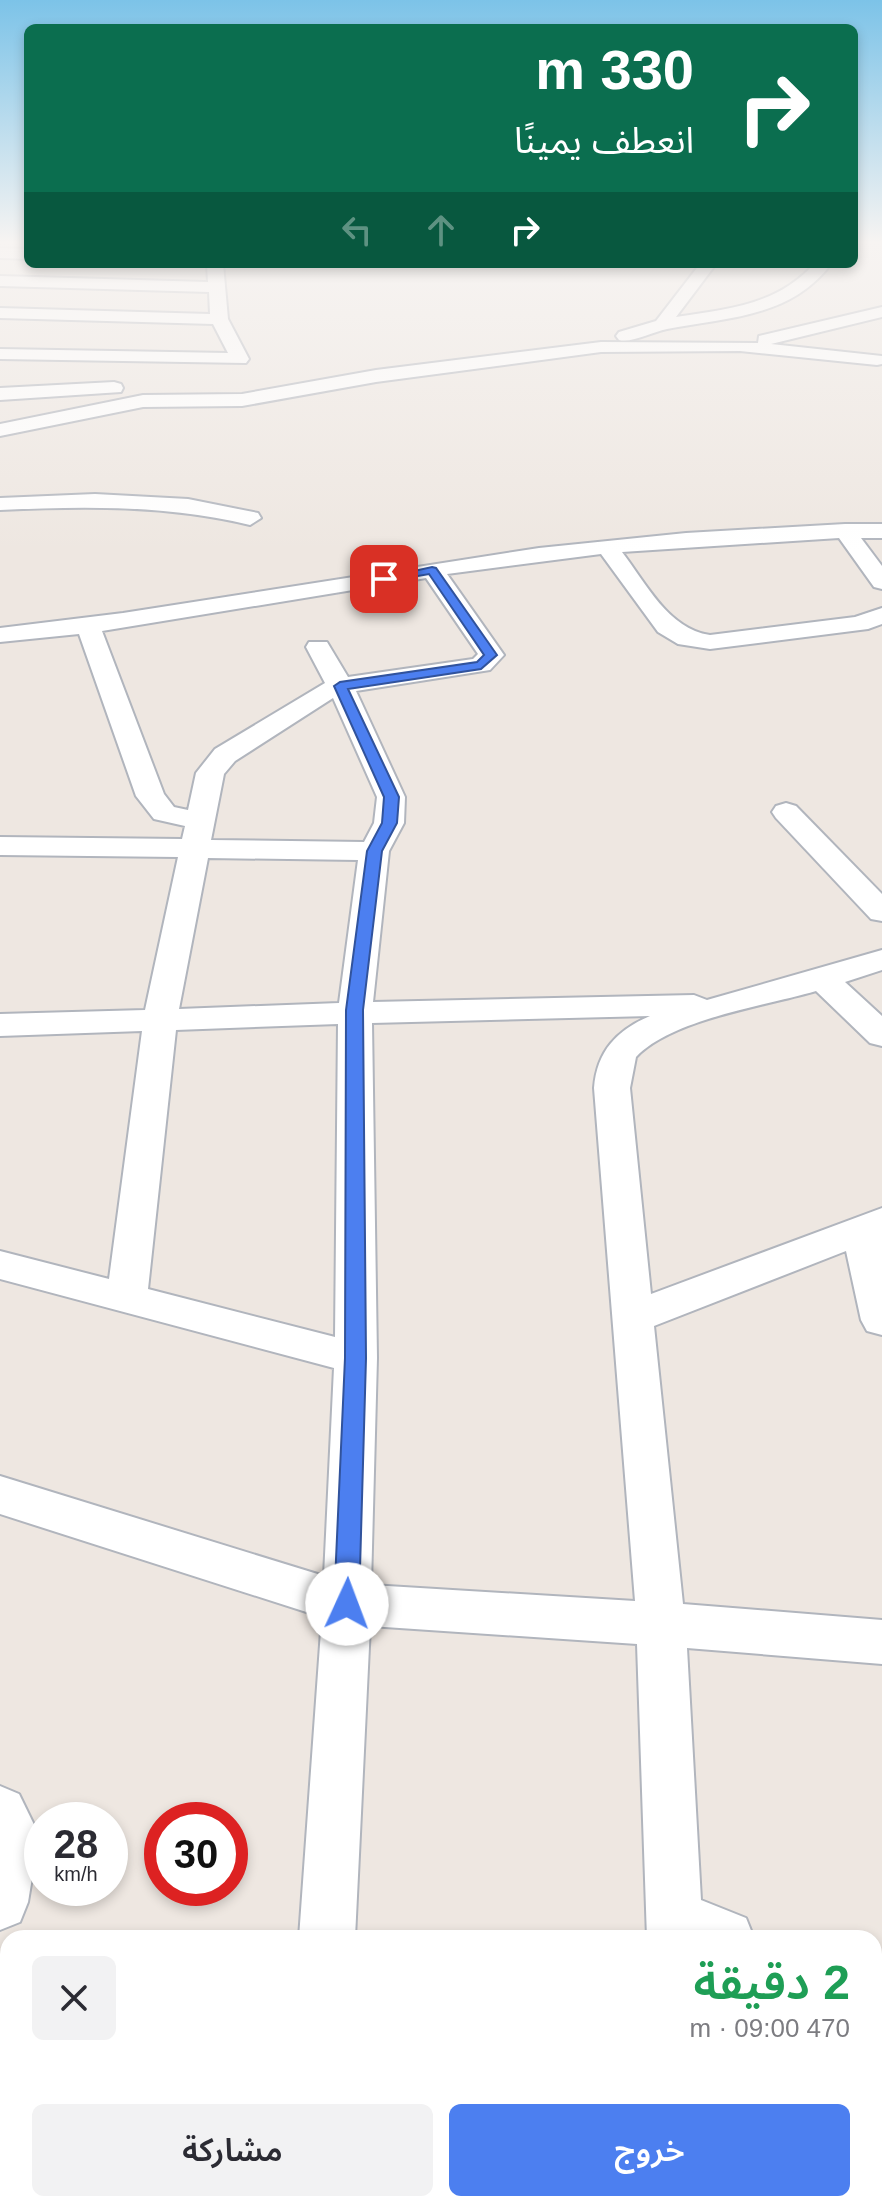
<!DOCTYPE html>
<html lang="ar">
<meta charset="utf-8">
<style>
body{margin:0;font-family:Helvetica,"Noto Sans Arabic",sans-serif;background:#f2f2f3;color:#2b2b33;direction:rtl;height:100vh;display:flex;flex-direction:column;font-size:30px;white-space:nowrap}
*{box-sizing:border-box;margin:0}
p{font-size:26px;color:#7c7c81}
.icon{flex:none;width:44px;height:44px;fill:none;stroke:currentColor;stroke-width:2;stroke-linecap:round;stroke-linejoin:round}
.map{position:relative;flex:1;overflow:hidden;direction:ltr}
.sheet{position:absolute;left:0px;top:1930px;width:882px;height:282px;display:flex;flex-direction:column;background:#fff;border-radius:24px 24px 0 0;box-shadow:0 4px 12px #0003;direction:rtl}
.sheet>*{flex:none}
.hud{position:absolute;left:24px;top:24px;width:834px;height:244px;border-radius:12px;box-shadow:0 4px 12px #0003;direction:rtl;background:#0b6e4f;color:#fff;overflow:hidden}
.speed{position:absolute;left:24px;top:1802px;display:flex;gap:16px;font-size:40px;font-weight:700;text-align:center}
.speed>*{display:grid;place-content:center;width:104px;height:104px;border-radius:50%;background:#fff;box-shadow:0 4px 12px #0003;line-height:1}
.speed small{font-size:20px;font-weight:400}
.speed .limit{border:12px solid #d22;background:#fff;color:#111}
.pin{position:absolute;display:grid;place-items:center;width:68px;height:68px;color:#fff;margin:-34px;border-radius:16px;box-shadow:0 4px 12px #0006}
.me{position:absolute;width:88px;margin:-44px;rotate:2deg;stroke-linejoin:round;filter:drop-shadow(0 0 6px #0008)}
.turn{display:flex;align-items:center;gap:28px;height:168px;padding:0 32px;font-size:36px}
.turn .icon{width:104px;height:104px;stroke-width:2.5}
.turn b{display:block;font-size:56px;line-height:68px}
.lanes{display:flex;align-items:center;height:76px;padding:0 32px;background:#0003;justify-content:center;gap:40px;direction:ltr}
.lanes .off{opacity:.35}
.round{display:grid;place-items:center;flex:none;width:84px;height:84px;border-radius:12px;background:#f2f2f3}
.head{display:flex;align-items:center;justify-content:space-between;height:136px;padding:0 32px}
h1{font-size:48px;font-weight:600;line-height:60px;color:#1e9e55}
.action{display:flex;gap:16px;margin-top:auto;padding:16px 32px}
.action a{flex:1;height:92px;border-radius:12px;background:#4c7ff0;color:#fff;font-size:32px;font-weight:600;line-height:92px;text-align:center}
.action a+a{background:#f2f2f3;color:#2b2b33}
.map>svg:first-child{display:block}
</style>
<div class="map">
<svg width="882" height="2211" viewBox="0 0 882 2211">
<rect width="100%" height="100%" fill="#eee7e1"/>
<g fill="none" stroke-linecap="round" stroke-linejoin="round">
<!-- minor casing -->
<g stroke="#b1b5bd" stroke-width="4">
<g id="minor">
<path d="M0,248L28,249V259L0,258Z"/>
<path d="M207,264H223L228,319L249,359L246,363L0,359V349L228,353L213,324L0,318V308L210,314L209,292L0,286V276L208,282Z"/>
<path d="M700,264H716L676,317C729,309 777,305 814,264H831C790,318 728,317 667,329C652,332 633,343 619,340L616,336L619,332L656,321Z"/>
<path d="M882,307V317L771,344L882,356V364L877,365L740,351L601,352L376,382L242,406L143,407L0,436V424L143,395L242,394L376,370L601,342L758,343L759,336Z"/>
<path d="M114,382L121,384L123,388L121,392L0,400V388Z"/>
<path d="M95,494L188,499L258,513L261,518L250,525C167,505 85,506 0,510V498Z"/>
<path d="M845,524H882V538H861L882,566V589L874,587L839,538L622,552C646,583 668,629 710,635L855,617L882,608V624L868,629L710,649L678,644L658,632L601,554L447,574L504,655L490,670L356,691L405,797L404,823L389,851L373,1002L694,995L707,1000L882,950V970L845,982L882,1016V1046L870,1043L816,991C765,1006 672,1019 636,1057L630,1088L651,1294L882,1208V1335L867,1331L861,1320L846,1251L654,1326L683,1604L882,1620V1664L687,1648L701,1900L746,1918L754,1938H647L637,1644L370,1626L355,1938H299L322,1617L0,1514V1476L324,1576L334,1368L0,1279V1251L109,1279L142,1031L0,1036V1014L145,1010L178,857L0,855V837L182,839L185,826L154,819L136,796L79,634L0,642V628L123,613L539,548L686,533ZM426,578L478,654L473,659L348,677L327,642H309L306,647L325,683L215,749L196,773L188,810L174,807L164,794L102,631ZM333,698L377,797L374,823L364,842L211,840L224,774L235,761ZM208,858L358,860L339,1003L179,1009ZM650,1016C617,1030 597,1051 594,1088L635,1601L371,1585L377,1358L372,1023ZM338,1024L335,1337L148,1289L176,1030Z"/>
<path d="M786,803L796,806L882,894V921L871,919L776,818L772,812L776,806Z"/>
<path d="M0,1786L19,1794L39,1835L28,1902L20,1922L0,1930Z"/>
<path d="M874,1969L882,1973V2031L874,2027Z"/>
<path d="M281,2204H343L342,2211H280Z"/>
<rect x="660" y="2204" width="62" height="7"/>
</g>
</g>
<!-- minor -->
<use href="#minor" fill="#fff" fill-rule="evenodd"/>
</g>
<!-- sky -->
<linearGradient id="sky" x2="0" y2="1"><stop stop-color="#7cc3e8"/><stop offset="0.44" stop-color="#f7f4f2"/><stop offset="1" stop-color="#f7f4f2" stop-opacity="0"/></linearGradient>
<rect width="882" height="551" fill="url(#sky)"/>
<!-- route -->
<path fill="#4c7ff0" stroke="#31539c" stroke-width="2" d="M432,567L436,568L497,655L481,669L348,689L399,797L397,823L382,851L363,1010L366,1358L359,1604L355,1612L347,1615L338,1612L334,1604L345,1358L346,1010L367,851L382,823L384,797L334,686L340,682L477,662L484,655L429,574L384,582L378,579Z"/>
</svg>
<div class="speed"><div>28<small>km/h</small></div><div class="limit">30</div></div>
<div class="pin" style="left:384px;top:579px;background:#d93025"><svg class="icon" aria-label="arrive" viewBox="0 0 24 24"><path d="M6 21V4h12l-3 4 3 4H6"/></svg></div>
<svg class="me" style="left:347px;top:1604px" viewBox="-20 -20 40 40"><circle r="19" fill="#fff"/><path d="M0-13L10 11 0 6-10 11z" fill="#4c7ff0"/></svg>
<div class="hud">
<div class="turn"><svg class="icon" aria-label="right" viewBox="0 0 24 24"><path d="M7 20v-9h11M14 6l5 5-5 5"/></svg><div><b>330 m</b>انعطف يمينًا</div></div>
<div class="lanes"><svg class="icon off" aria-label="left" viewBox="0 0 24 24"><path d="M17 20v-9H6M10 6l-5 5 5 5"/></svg><svg class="icon off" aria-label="ahead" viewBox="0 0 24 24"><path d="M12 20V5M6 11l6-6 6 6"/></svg><svg class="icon" aria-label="right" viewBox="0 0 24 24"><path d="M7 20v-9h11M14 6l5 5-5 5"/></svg></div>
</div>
<section class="sheet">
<div class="head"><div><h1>2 دقيقة</h1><p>470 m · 09:00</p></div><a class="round"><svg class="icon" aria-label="close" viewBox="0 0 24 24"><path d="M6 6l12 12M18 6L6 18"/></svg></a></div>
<div class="action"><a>خروج</a><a>مشاركة</a></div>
</section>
</div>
